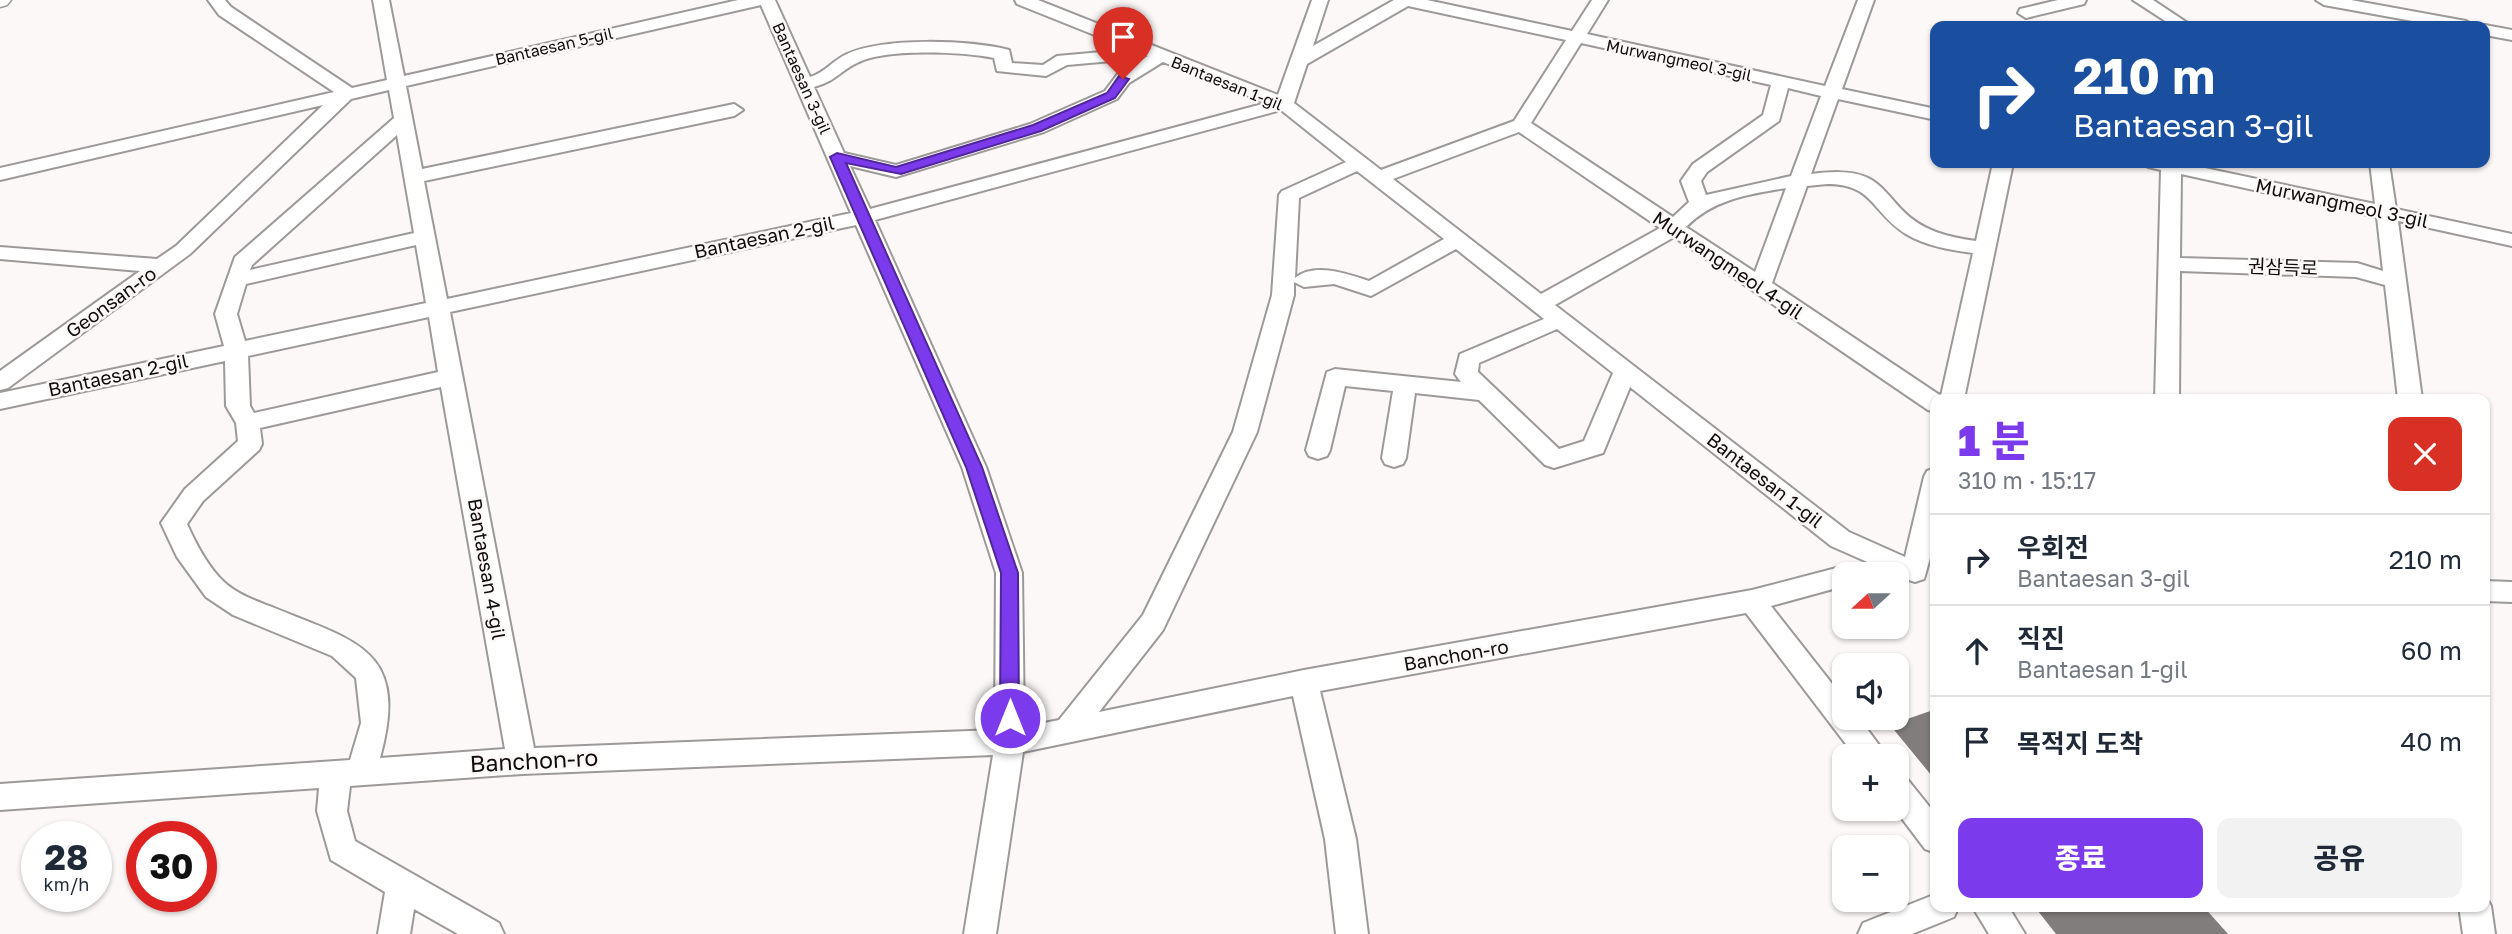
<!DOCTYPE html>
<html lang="ko">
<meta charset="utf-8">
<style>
body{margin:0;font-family:"Golos Text","Noto Sans KR",sans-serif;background:#f2f2f3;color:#1f2937;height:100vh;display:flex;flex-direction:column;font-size:26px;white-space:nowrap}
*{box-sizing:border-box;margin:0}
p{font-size:23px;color:#747a83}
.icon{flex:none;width:38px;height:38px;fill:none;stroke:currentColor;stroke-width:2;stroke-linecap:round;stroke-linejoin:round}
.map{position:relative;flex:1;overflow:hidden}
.side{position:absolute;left:1930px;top:394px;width:560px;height:518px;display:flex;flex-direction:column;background:#fff;border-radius:14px;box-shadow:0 2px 5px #0004}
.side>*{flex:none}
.hud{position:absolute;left:1930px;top:21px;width:560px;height:147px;border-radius:14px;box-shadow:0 2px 5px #0004;background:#1a4fa0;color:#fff;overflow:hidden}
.needle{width:46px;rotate:249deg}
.tools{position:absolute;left:1832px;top:562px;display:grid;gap:14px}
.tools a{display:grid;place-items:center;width:77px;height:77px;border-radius:14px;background:#fff;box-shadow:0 2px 5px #0004;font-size:35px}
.speed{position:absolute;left:21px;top:821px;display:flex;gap:14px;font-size:35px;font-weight:700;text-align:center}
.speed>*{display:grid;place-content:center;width:91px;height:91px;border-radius:50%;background:#fff;box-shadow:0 2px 5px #0004;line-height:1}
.speed small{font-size:18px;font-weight:400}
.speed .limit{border:10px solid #d22;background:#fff;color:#111}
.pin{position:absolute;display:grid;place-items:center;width:60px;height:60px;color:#fff;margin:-72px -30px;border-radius:50% 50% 50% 0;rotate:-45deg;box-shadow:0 0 7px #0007}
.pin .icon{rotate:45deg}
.me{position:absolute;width:77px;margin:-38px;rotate:0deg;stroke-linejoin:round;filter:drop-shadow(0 0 5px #0008)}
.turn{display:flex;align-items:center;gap:24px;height:147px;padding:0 28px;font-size:32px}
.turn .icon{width:91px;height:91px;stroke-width:2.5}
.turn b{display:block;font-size:49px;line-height:60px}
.round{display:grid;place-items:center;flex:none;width:74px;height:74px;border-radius:14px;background:#f2f2f3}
.summary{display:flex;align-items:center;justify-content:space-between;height:119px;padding:0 28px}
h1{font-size:42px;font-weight:800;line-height:52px;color:#7c3aed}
.button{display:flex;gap:14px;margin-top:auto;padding:14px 28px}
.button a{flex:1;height:80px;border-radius:14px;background:#7c3aed;color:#fff;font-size:28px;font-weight:800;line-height:80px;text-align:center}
.button a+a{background:#f2f2f3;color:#1f2937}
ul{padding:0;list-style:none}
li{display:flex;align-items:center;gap:21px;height:91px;padding:0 28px;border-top:2px solid #e0e1e3}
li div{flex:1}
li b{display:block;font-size:26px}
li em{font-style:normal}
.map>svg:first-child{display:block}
</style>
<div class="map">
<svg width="2512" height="934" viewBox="0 0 2512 934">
<rect width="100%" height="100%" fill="#fdf8f8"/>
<!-- building -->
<g fill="#817d7d">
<path d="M1936,709V781L1890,725Z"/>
<path d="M2034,906H2203L2228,934H2056Z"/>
</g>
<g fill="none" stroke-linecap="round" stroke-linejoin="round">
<!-- minor casing -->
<g stroke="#9d9999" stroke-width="4">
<g id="minor">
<path d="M208,0H225L231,7L352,88L387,80L373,0H389L404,76L738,0H775L810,77C825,73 833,60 847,54C885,37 969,40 1009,50L1012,63L1043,65L1057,56L1102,52L1117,44L1017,4L1015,0H1038L1278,95L1312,0H1328L1313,46L1394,0H1427L1572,31L1592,0H1608L1587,34L1825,86L1858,0H1874L1842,89L1936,109V120L1838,99L1811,174C1829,172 1849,170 1866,177C1881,183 1891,199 1902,210C1922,231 1948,237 1976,241L1993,163H2013L1964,399H1936V412L1928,410L1674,237L1555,305L1849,532L1905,557L1924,477L1927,471L1936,468V537L1924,579L1915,582L1906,579L1831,546L1630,387L1603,453L1554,468L1545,465L1479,400L1415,393L1406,458L1403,464L1394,467L1385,464L1382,458L1393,391L1345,386L1330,450L1327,456L1318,459L1309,456L1306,450L1327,372L1335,369L1461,382L1455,374L1460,354L1544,319L1456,249L1371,296L1334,284L1304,287L1294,282V295L1257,432L1163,630L1099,712L1304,670L1752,590L1844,566L1853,569L1856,574H1844V586L1771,606L1844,699V718H1859L1887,756H1855L1746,613L1320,691L1356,839L1368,934H1336L1325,839L1293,696L1023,752L996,934H964L993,755L522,774L350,786L347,811L355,841L499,923L504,934H458L414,909L410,934H378L385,892L331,860L317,811L319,788L0,810V784L350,760L361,723L356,678L332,656L233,615L206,597L177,557L161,523L185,489L238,441L236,423L226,406L225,361L0,409V393L224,346L215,314L235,257L394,118L389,90L351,99L190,254L8,388L0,390V371L140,271L0,259V247L157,259L176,246L323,105L0,180V168L334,92L219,15ZM761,5L851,213L447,299L424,181L734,116L743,110L734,104L422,169L406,86ZM1408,6L1566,40L1514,121L1381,170L1294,103L1307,64ZM1581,43L1771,85L1763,115L1693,164L1681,181L1689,202L1673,217L1531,123ZM1132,50L1148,56L1117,75L1105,91L1030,124L896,165L844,153L814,87C836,81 840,71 857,63C886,48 963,52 994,58L997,71L1046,76L1067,65L1112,61ZM1163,62L1266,103L870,209L850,166L896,177L1044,132L1117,99L1129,83ZM1788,88L1821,96L1791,176L1706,195L1701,181L1707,172L1779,121ZM1281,110L1346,162L1282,191L1279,195L1272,295L1233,432L1143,615L1059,720L1024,727L1022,573L986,467L875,220ZM1519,132L1660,228L1541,294L1393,179ZM397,135L414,233L250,270L252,265ZM1357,171L1444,239L1369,281C1347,274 1315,262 1295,278L1299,198ZM1827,184C1874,184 1871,212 1906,234C1926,246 1950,250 1973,253L1941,396L1772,283L1807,186ZM1786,188L1755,272L1686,227C1713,199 1750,194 1786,188ZM856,225L962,467L996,573L995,730L534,748L450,312ZM416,245L426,303L245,341L237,314L246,284ZM429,317L438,372L254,413L250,406L248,356ZM1557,329L1613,373L1584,441L1559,449L1478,372L1479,363ZM441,387L505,749L380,758C410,649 357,642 272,607C256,601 237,594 224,582C208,567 196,544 187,524L203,501L259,450L262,444L260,428Z"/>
<path d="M2058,0H2086L2084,4L2026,18L2018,13L2020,9Z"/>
<path d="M2133,0H2153L2192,26H2173Z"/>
<path d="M2316,0H2351L2466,21L2474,26H2440L2324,5Z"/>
<path d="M2485,25L2512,30V40L2485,35V26H2480Z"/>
<path d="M2146,163H2181L2375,204L2370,163H2389L2396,209L2512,234V246L2398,221L2422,399H2398L2385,285L2356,277L2180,271L2179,399H2155L2161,170L2148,167ZM2181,174L2377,217L2383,271L2357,263L2180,258Z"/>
<path d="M2485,581L2512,582V602L2485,601Z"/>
<path d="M1897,776L1908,780L1936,815V853L1925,849L1894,808H1897Z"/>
<path d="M1936,894V906H1959L1954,917L1912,934H1858L1863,923Z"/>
<path d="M2485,895L2491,906L2495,934H2463L2459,906H2485Z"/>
<path d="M1972,906H2008L2025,934H1989Z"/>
</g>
</g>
<!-- tertiary casing -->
<g stroke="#9d9999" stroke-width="3">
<path id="tertiary" d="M0,0H11L7,5L0,7Z"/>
</g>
<!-- minor -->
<use href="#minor" fill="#fff" fill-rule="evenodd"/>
<!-- tertiary -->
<use href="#tertiary" fill="#fff" fill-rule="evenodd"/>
</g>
<!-- route -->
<path fill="#7c3aed" stroke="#51269a" stroke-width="2" d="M1119,76L1129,79L1115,98L1041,131L901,174L846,163L982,467L1018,573L1019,718L1016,723L1010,725L1003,723L1000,718L1001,573L966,467L830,157L837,153L896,167L1033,125L1107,93Z"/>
<g text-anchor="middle" stroke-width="5" stroke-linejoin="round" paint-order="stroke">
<!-- far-street labels -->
<g font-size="16" fill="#0e0d0d" stroke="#fdf8f8">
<text transform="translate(554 46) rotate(-13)" y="6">Bantaesan 5-gil</text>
<text transform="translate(1679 60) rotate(12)" y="6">Murwangmeol 3-gil</text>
<text transform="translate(802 78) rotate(66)" y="6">Bantaesan 3-gil</text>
<text transform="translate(1227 83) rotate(22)" y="6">Bantaesan 1-gil</text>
</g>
<!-- street labels -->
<g font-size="19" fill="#0e0d0d" stroke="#fdf8f8">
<text transform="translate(2342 203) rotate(12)" y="7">Murwangmeol 3-gil</text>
<text transform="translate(764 237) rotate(-12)" y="7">Bantaesan 2-gil</text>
<text transform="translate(1728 265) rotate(34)" y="7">Murwangmeol 4-gil</text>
<text transform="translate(2283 267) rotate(2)" y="7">권삼득로</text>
<text transform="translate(111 302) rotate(-36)" y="7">Geonsan-ro</text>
<text transform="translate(118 375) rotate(-12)" y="7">Bantaesan 2-gil</text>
<text transform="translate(1765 480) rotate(38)" y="7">Bantaesan 1-gil</text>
<text transform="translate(487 569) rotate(80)" y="7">Bantaesan 4-gil</text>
<text transform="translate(1456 655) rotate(-10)" y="7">Banchon-ro</text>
</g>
<!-- near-street labels -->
<g font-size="23" fill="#0e0d0d" stroke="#fdf8f8">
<text transform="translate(534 761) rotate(-3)" y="8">Banchon-ro</text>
</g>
</g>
</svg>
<div class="tools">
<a><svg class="needle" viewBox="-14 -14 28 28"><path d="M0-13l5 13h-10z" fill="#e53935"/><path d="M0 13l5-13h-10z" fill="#747a83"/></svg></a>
<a><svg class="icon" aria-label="sound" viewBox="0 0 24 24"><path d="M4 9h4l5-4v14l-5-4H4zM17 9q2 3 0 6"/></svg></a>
<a>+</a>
<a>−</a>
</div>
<div class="speed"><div>28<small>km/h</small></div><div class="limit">30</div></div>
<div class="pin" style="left:1123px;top:79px;background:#d93025"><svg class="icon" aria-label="arrive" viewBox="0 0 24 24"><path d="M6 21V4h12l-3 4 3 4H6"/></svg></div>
<svg class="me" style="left:1010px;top:718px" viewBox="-20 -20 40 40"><circle r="17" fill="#7c3aed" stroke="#fff" stroke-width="3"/><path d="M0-11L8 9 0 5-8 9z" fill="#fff"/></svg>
<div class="hud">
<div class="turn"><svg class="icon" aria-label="right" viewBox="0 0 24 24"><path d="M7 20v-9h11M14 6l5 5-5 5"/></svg><div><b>210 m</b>Bantaesan 3-gil</div></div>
</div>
<section class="side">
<div class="summary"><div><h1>1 분</h1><p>310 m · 15:17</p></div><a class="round" style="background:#d93025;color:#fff"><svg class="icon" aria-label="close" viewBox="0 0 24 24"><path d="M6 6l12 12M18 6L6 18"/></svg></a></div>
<ul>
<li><svg class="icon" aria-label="right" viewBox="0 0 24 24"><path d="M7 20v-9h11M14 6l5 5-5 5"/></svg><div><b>우회전</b><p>Bantaesan 3-gil</p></div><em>210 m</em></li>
<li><svg class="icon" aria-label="ahead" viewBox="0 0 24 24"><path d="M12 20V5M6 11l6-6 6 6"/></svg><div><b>직진</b><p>Bantaesan 1-gil</p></div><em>60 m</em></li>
<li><svg class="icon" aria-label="arrive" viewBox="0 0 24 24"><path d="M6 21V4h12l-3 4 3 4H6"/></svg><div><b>목적지 도착</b></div><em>40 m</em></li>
</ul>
<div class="button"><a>종료</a><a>공유</a></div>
</section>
</div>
